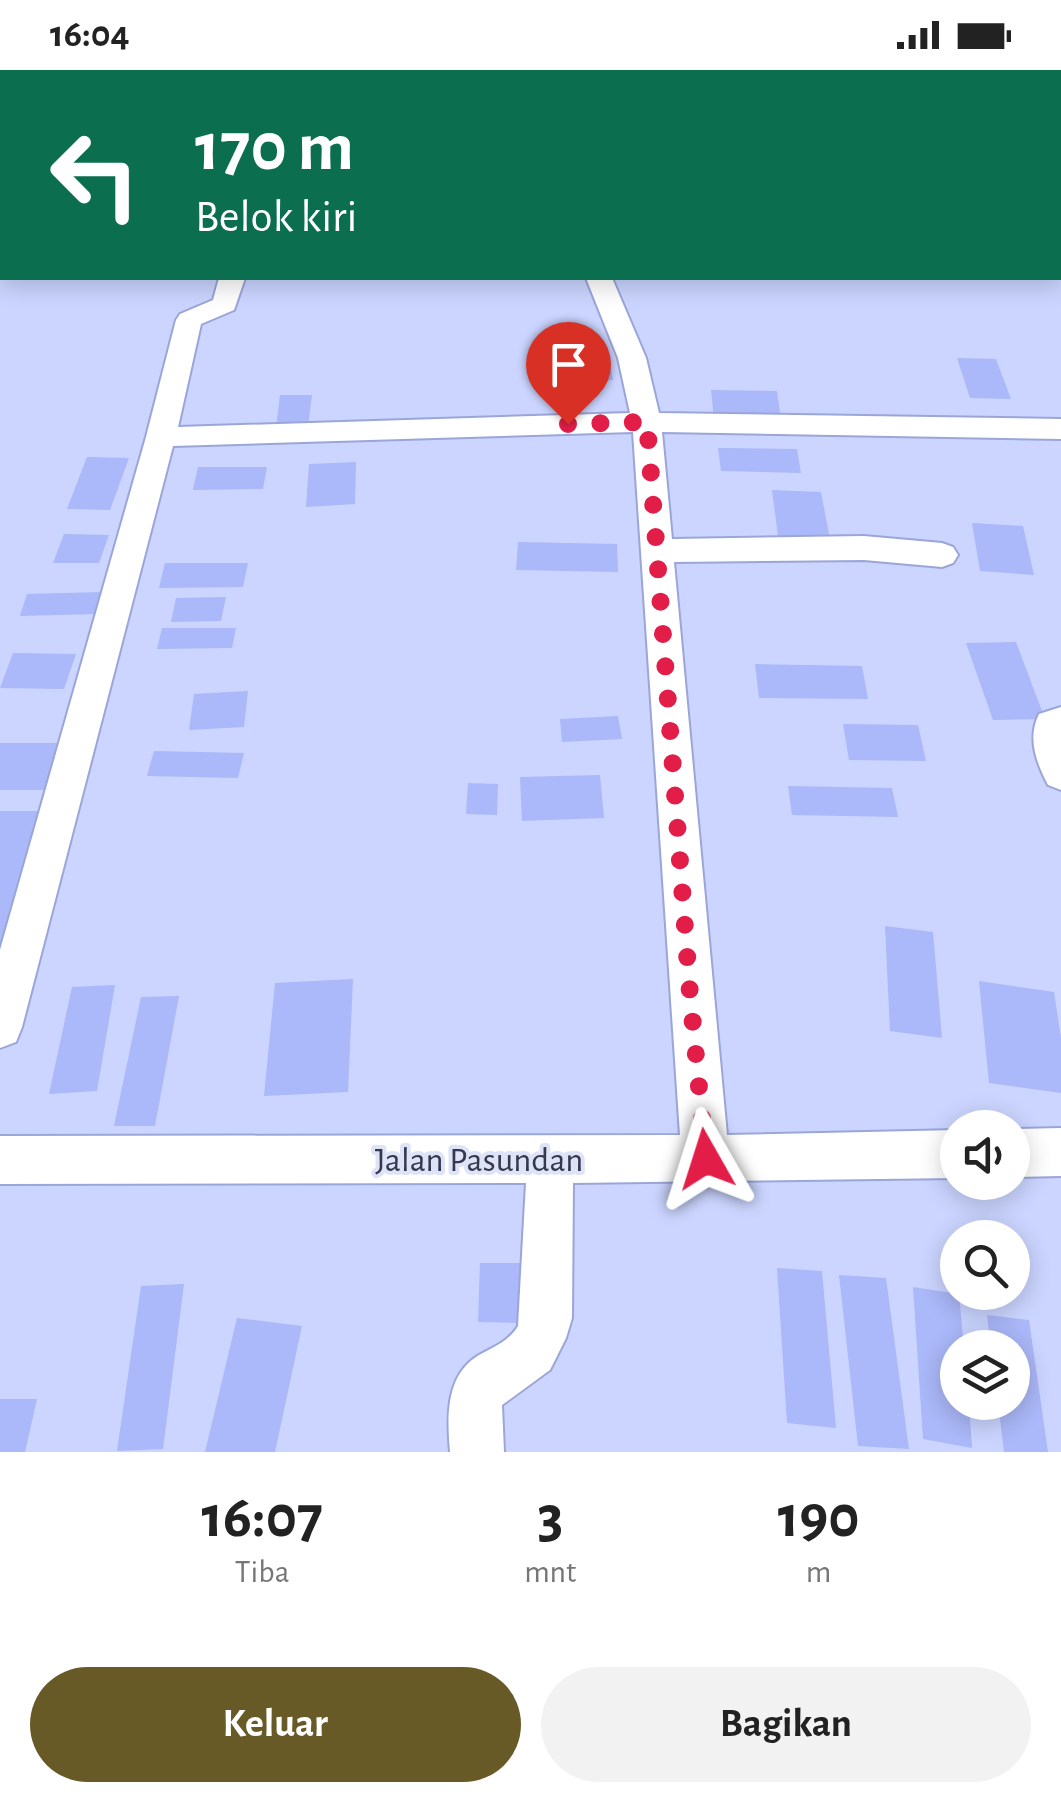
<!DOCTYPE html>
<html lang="id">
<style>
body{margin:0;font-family:"Alegreya Sans",sans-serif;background:#f2f2f2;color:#222;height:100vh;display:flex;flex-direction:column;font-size:38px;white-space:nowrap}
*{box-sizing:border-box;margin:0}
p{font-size:32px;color:#767676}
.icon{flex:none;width:55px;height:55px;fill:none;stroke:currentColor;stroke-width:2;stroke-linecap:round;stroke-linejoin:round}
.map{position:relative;height:1382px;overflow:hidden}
.sheet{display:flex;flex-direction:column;background:#fff;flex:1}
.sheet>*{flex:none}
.banner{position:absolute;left:0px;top:0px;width:1062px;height:210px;box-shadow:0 5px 25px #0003;background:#0b6e4f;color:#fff;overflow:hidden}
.tools{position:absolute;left:940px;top:1040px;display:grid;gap:20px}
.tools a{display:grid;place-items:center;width:90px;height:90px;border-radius:50%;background:#fff;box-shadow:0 5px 25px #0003;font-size:50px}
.pin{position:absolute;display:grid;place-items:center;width:85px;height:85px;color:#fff;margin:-102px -42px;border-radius:50% 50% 50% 0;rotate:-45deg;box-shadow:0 0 10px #0007}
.pin .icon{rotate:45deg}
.me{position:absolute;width:110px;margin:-55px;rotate:354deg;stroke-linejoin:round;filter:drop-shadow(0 0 8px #0008)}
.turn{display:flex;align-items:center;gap:35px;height:210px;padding:0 30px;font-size:45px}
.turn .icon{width:130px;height:130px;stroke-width:2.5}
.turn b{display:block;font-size:70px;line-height:85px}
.eta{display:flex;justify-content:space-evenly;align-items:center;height:170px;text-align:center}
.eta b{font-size:60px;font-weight:700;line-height:70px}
.primary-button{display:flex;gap:20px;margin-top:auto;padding:20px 30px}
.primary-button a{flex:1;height:115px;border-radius:60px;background:#675a27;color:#fff;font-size:40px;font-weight:700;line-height:115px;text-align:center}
.primary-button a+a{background:#f2f2f2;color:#222}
.status{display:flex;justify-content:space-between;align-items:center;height:70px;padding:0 50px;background:#fff;direction:ltr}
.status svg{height:28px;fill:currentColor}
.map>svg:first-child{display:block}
</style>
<div class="status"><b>16:04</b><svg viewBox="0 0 49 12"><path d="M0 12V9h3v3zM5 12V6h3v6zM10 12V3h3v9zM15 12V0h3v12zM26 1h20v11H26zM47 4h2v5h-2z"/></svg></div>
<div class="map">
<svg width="1061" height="1382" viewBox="0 0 1061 1382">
<rect width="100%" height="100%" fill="#cbd5ff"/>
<!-- building -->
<g fill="#abb8f9">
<path d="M607,280L613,310L567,312L563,282Z"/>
<path d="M957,288L996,289L1011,329L970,328Z"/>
<path d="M711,320L777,321L781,350L714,349Z"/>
<path d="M280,325H312L308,356L276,357Z"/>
<path d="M718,378L797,379L801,403L721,401Z"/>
<path d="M87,387L129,388L110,440L67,439Z"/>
<path d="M356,392L355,434L306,437L309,394Z"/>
<path d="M198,397H267L263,419L193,420Z"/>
<path d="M772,420L821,422L831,475L779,474Z"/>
<path d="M972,453L1023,456L1034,505L980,501Z"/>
<path d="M64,464L109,465L99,493H53Z"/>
<path d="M518,472L617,474L618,502L516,500Z"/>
<path d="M165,493H248L243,517L159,518Z"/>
<path d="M103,522L97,544L20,546L27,524Z"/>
<path d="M226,527L221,551L171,552L176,528Z"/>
<path d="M162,558H236L232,578L157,579Z"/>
<path d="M1016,572L1045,649L993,650L966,573Z"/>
<path d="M13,583L76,584L64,619L0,618Z"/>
<path d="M755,594L862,596L868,629L759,628Z"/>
<path d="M248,621L244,657L189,660L194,624Z"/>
<path d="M618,646L622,669L562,672L560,649Z"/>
<path d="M843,654L918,655L926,691L849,690Z"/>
<path d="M0,673H63L48,720H0Z"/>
<path d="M154,681L244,683L238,708L147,706Z"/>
<path d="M600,705L604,748L522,751L520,707Z"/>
<path d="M468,713L498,714L497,745L466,744Z"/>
<path d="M788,716L892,718L898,747L792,745Z"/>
<path d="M0,741H43L0,882Z"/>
<path d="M885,856L933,862L942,968L890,961Z"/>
<path d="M353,909L348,1022L264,1026L275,913Z"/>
<path d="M979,911L1054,922L1061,968V1023L989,1013Z"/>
<path d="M115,915L97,1021L49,1024L72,917Z"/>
<path d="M179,926L155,1056H114L141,927Z"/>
<path d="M480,1193H526L525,1253L478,1252Z"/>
<path d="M777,1198L822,1201L836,1358L787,1353Z"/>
<path d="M839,1205L886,1208L909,1379L858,1376Z"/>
<path d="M184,1214L163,1379L117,1381L141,1216Z"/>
<path d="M913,1217L959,1224L964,1278H958V1332H969L972,1378L923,1369Z"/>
<path d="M987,1245L1029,1250L1048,1382H1004L998,1332H1012V1278H991Z"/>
<path d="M237,1248L302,1256L275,1382H205Z"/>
<path d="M0,1329H37L25,1382H0Z"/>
</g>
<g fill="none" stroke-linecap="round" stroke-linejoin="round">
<!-- minor casing -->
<g stroke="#9ba6d8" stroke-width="4">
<g id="minor">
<path d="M219,208H245L234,240L201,254L178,357L630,343L618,288L586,208H612L646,288L659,343L1061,349V369L662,362L672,469L864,466L942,473L953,477L958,485L953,493L942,497L864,490L674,492L727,1065L958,1060V1108L573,1113L572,1248L566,1268L550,1300L502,1335L504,1382H450C447,1348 445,1305 479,1285C495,1276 509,1271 518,1256L526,1113L0,1114V1066L680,1065L633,362L173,376L22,957L16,972L0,978V880L146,367L176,250L180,244L213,230Z"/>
<path d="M1061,637V720L1048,715C1036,692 1027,668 1039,644Z"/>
<path d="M1061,1058V1106L1012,1107V1059Z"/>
</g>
</g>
<!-- minor -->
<use href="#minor" fill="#fff" fill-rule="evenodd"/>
</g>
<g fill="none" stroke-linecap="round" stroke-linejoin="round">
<!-- route -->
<path stroke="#e11d48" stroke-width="18" stroke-dasharray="0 32.4" d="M568,354L647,352L690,924L706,1089"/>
</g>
<g text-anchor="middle" stroke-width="8" stroke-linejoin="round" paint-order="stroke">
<!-- near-street labels -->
<g font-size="35" fill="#35394e" stroke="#dee3f8">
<text x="479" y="1101">Jalan Pasundan</text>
</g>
</g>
</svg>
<div class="tools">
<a><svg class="icon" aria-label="sound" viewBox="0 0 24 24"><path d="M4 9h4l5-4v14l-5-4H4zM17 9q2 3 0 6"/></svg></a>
<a><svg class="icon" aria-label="search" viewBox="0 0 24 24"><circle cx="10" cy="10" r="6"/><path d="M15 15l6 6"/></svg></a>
<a><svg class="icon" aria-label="layers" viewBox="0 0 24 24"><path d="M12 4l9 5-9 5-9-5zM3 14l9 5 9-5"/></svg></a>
</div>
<div class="pin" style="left:568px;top:354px;background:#d93025"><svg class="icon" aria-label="arrive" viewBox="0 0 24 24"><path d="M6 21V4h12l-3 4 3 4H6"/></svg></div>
<svg class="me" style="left:706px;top:1089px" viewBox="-20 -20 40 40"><path d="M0-17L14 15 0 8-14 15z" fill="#e11d48" stroke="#fff" stroke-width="4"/></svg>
<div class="banner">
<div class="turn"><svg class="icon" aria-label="left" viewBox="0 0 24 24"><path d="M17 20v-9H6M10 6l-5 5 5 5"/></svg><div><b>170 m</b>Belok kiri</div></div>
</div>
</div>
<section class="sheet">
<div class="eta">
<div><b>16:07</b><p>Tiba</p></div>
<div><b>3</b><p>mnt</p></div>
<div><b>190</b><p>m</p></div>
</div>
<div class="primary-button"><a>Keluar</a><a>Bagikan</a></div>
</section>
